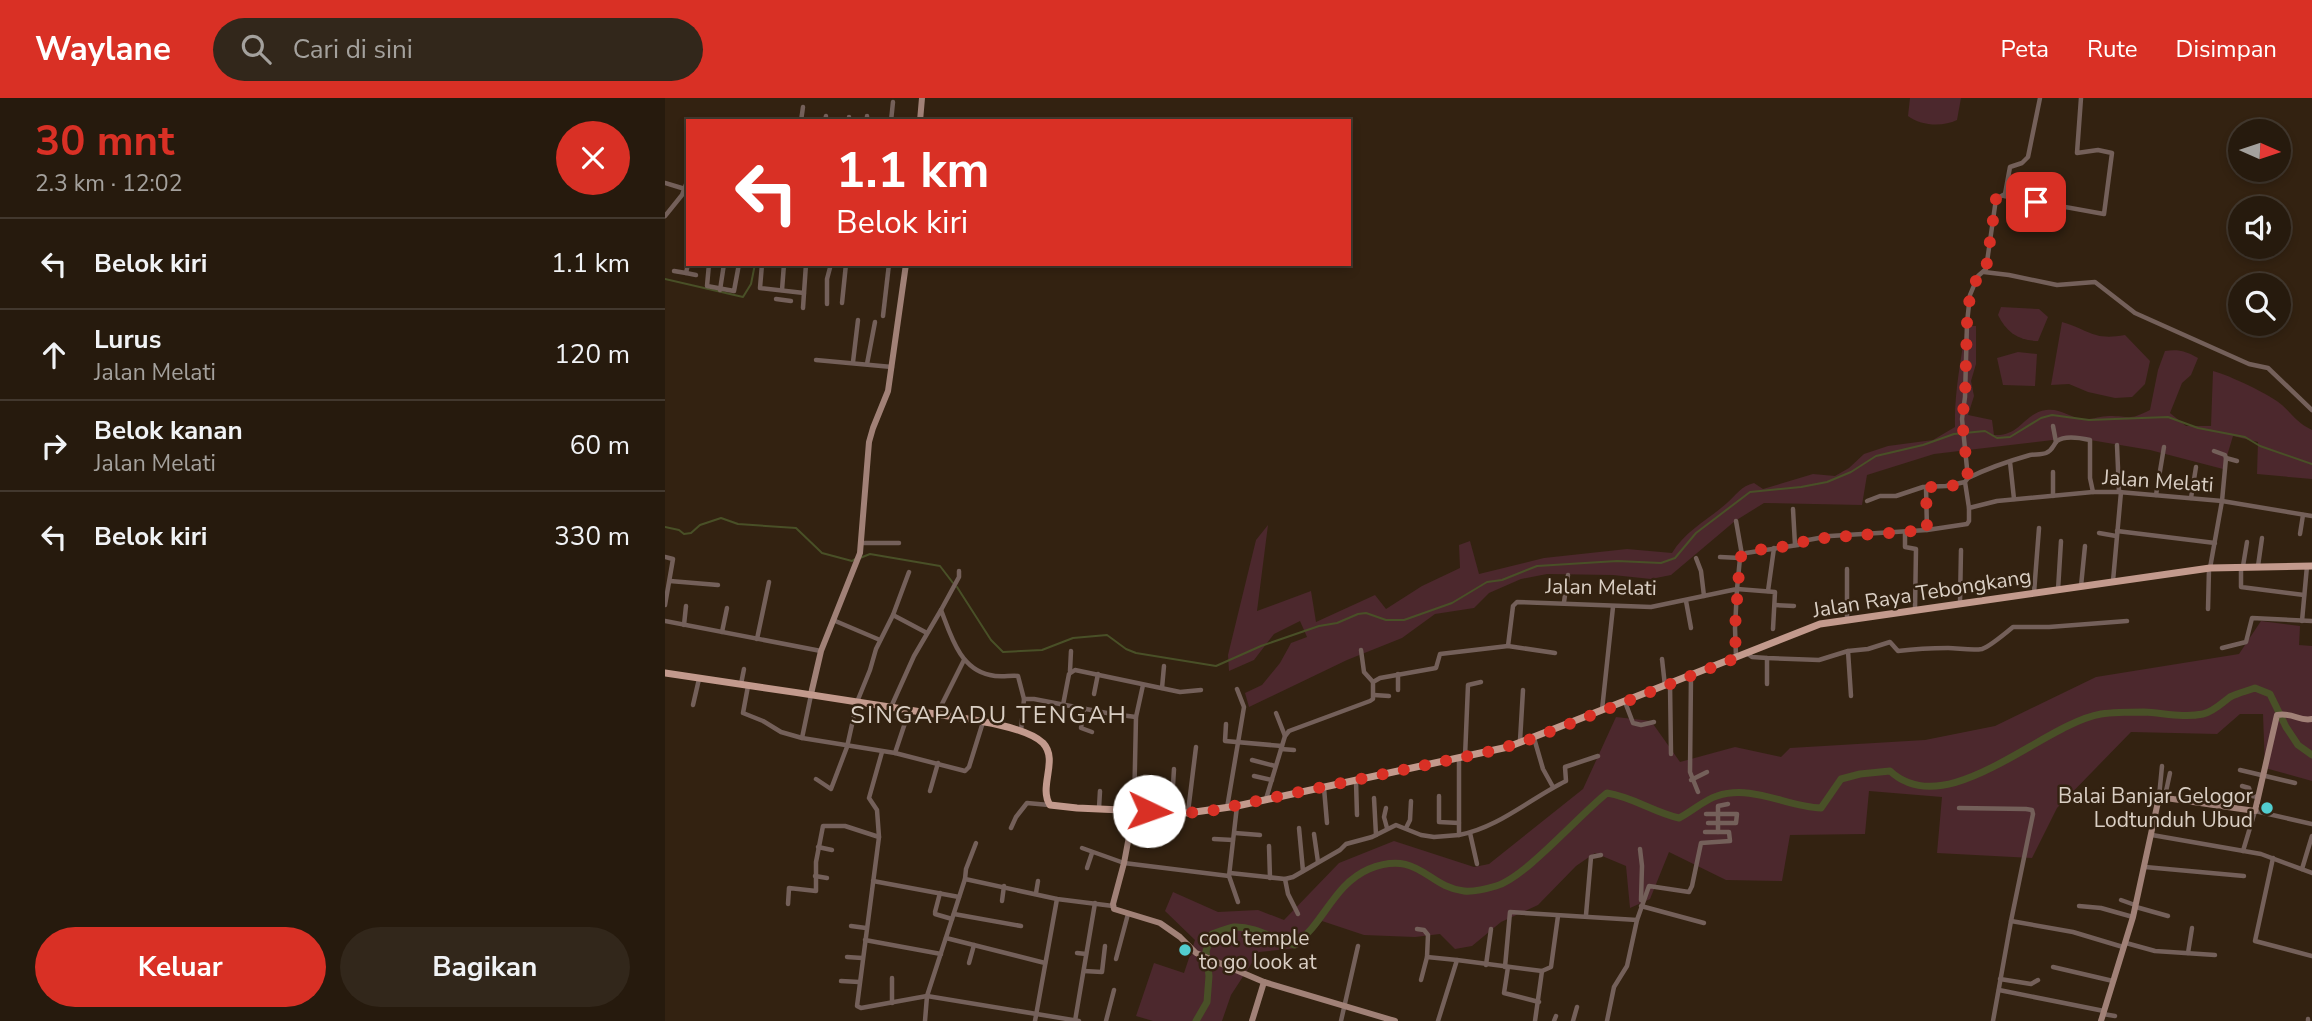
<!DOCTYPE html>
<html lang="id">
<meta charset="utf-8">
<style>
body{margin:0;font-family:"Nunito Sans",sans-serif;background:#32271b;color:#f1f3f6;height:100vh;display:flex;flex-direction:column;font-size:26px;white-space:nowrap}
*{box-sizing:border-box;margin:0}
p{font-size:23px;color:#a4a19d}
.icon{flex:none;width:38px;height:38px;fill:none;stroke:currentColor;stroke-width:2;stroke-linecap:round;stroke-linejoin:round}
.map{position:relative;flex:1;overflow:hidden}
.drawer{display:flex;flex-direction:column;background:#261a0d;width:665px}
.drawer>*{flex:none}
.top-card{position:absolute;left:21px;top:21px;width:665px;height:147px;border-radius:0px;box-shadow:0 4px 10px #0003,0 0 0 2px #42382e;background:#d93025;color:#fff;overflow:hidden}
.needle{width:46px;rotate:93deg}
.controls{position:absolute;left:1563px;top:21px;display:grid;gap:14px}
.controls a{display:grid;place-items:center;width:63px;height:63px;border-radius:50%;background:#261a0d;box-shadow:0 4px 10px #0003,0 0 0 2px #42382e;font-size:35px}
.pin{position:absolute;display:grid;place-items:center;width:60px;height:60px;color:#fff;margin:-30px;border-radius:14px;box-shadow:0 4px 10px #0006}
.me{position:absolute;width:77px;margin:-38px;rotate:93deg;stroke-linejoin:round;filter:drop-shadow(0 0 5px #0008)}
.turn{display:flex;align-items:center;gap:24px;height:147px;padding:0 35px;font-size:32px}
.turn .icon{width:91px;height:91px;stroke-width:2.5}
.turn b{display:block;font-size:49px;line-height:60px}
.round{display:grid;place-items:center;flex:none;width:74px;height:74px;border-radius:37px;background:#32271b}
.summary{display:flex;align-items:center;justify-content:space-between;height:119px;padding:0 35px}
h1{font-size:42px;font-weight:700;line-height:52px;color:#d93025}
.action{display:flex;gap:14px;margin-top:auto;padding:14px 35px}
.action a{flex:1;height:80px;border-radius:42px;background:#d93025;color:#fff;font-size:28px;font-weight:700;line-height:80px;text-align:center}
.action a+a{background:#32271b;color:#f1f3f6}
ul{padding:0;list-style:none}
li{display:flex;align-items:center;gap:21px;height:91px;padding:0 35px;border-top:2px solid #42382e}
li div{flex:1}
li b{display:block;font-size:26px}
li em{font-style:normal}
header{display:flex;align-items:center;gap:42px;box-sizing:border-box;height:98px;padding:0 35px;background:#d93025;color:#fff}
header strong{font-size:33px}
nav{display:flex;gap:38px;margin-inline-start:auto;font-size:24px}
.search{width:490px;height:63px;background:#32271b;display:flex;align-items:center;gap:18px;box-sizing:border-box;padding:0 24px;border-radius:38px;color:#a4a19d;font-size:26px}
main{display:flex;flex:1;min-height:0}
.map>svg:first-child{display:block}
</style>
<header>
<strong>Waylane</strong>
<div class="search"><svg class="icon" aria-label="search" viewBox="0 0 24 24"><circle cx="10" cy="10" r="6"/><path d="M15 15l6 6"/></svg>Cari di sini</div>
<nav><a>Peta</a><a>Rute</a><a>Disimpan</a></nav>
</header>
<main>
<section class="drawer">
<div class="summary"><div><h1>30 mnt</h1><p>2.3 km · 12:02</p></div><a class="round" style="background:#d93025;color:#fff"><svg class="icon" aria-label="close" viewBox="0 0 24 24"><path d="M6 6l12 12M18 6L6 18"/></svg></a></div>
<ul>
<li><svg class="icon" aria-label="left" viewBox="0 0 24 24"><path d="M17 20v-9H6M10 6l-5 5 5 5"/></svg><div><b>Belok kiri</b></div><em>1.1 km</em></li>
<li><svg class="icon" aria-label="ahead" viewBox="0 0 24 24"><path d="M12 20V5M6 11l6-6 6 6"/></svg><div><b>Lurus</b><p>Jalan Melati</p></div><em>120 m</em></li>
<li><svg class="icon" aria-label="right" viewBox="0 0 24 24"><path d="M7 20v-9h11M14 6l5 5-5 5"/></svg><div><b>Belok kanan</b><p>Jalan Melati</p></div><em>60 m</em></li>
<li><svg class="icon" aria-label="left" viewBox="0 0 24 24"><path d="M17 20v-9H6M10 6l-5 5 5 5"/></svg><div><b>Belok kiri</b></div><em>330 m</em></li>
</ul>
<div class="action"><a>Keluar</a><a>Bagikan</a></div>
</section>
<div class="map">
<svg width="1647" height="923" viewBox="0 0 1647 923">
<rect width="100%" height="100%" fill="#321"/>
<!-- green -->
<g fill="#4c282d">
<path d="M1245,0H1296L1292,22C1278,29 1256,28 1243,18Z"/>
<path d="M1336,209L1374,211L1383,219L1373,243C1354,243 1341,234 1333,217Z"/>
<path d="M1397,224C1425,232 1428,243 1460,237L1485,263L1480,286L1467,299L1450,300L1423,294L1404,286L1386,287Z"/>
<path d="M1301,228H1311V266L1306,283L1309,298L1303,317L1327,322L1329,337C1355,339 1359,315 1381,312C1395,310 1404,319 1417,321C1427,322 1435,318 1444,318C1466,318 1463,323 1485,312L1493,272L1500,253C1513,251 1521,253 1533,260L1526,277L1517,285L1505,315L1521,328H1546L1548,273C1564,277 1606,297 1617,307C1629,318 1632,325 1647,332V381L1592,376L1593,344L1568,338L1558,371L1485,352L1425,342L1396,341L1269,356L1202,377L1197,407L1099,405L1070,423L1006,477L986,481L948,477L882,476L856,481L824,495L809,510L770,516L737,540L682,562L584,609L580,595L597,587L615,565L626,545L642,539L635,523L609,536L589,562L564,573L563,557L591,442L603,427L592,513L646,493L651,524L710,497L721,511L757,488L795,470L794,447L805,443L814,476L879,460L962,451L1007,455C1020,433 1043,422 1062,405C1071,397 1076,388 1089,385L1098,391L1148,376L1170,378L1184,370L1199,356L1223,348L1268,342L1290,329C1289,296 1296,262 1301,228Z"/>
<path d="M1353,254L1372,256L1370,288L1338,287L1332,260Z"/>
<path d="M1596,523L1635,528L1634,547L1647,548V683L1600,670L1598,616H1575L1552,636L1466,634L1392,710L1367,760L1272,755L1277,699L1204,693L1200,736L1125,737L1117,783L1061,782L1004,754L985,801L965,810L961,768L930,755L911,768L873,807L836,824L807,848L790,851L775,836L750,839L699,837L657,823L633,850L594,854L566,897L557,923H488L471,918L489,865L519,875L530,842L500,813L508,794L553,814L593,812L619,822L674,765L729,743L809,769L824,766L918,691L951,619L986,623L1015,664L1070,649L1116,659L1125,650L1260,642L1330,628L1431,579L1574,556Z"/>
</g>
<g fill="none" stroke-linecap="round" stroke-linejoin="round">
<!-- stream -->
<g stroke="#495027" stroke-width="2">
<path d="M0,181L78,199L86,186L90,166"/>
<path d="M0,429L14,432L19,436L26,435L35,427L56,420L73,426L131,430L157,455L187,463L190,461"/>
<path d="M195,460L205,456L275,468L288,485"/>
<path d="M292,489L326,542L338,554L377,552L408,540L442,537L461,551L471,555L551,568L596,548L654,528L672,525L693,516L701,515L721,522H739L787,505L822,484L837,482L872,468L952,463L996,465L1010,460L1031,435L1085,394L1136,389L1162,384L1186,374L1211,358L1258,347L1289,336L1320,333L1332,340L1345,339L1376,320L1387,317L1424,322L1503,319L1533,330L1580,339L1595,348L1647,366"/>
</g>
<!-- river -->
<path stroke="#495027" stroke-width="7" d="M531,923L542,904L544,878L541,853L547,836C554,834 562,830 569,829C591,828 610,842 630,847C659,825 669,786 704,771C754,751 762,789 799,793C810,794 821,791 831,788C861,779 913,718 942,695C968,699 988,714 1014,720C1026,714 1039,702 1052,698C1087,686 1122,709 1156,710L1176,681L1195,676L1225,673C1282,726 1377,626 1436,616C1450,614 1466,614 1479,614C1499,615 1518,620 1538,616C1548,614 1557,605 1565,599C1573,595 1582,593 1590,590L1605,596L1621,629L1633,647L1647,657"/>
<!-- street -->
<g stroke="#74605a" stroke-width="4.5">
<path d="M136,23L138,9"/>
<path d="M160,23L161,18"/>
<path d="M184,23V19"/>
<path d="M202,23V18"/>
<path d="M226,23L228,4"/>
<path d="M0,85L20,91"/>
<path d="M1339,98L1439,116L1447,55L1433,52L1412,55L1416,0"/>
<path d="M0,118L17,97L23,81"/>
<path d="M23,166L21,175L31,177"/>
<path d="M44,166L42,188L69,193L74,166"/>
<path d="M97,166L95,190L139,195L141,166"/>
<path d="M226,166L241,168"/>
<path d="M9,173L21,175"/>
<path d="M1319,174L1344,177L1392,187L1430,184L1470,215L1584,266L1603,270L1647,312"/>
<path d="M55,192L59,166"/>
<path d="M117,192L119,166"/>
<path d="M111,201L126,203"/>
<path d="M177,205L181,166"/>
<path d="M162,206V181L166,166"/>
<path d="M138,210L139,195"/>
<path d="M218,218L224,166"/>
<path d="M151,262L227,269"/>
<path d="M188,264L193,222"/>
<path d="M202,266L210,224"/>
<path d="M1388,328L1391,344"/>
<path d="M1452,347L1454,394"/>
<path d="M1561,360L1572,363"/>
<path d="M1345,364L1349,401"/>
<path d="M1388,374V398"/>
<path d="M1303,380C1323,370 1344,363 1365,357C1370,356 1376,357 1381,355C1388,352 1388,347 1392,343C1400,337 1416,340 1425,342V380L1428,394"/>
<path d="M1261,389L1262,432"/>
<path d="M1491,397L1499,349"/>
<path d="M1526,400L1531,369"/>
<path d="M1202,403L1215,398H1231L1258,389L1281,388L1300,384"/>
<path d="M1304,410L1300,384L1303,380L1297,321L1300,299L1302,225L1305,197L1313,178L1321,171L1331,101L1340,96L1345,69L1357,65L1363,59L1375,0"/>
<path d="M1128,411L1130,447"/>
<path d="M1071,423L1077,457"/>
<path d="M1452,433L1550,445"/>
<path d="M1240,434V449L1251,451L1250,512"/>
<path d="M1434,435L1451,438"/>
<path d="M1635,436L1638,417"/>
<path d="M197,445H234"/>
<path d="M0,459L8,461L0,507"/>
<path d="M1055,459L1075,460"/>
<path d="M1031,460L1036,473L1039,498"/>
<path d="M1578,468L1582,444"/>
<path d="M1593,468L1597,440"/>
<path d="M1576,469V489L1639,497"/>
<path d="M1545,470L1557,403L1561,360L1560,357L1549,353"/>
<path d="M1182,471V521"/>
<path d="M5,483L53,487"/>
<path d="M1448,483L1456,394"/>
<path d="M1416,488L1420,448"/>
<path d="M1393,492L1396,443"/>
<path d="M1103,493L1109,450"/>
<path d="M1369,495L1374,430"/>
<path d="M1021,503L1026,530"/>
<path d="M899,504L903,477"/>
<path d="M1295,505L1296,452"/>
<path d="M1110,507L1129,508"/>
<path d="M1543,511L1544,471"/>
<path d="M276,512L294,479V473"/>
<path d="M228,517L262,535"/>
<path d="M168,522L215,542"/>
<path d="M0,523L156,553"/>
<path d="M1637,523L1642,468"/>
<path d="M19,527L21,508"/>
<path d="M57,534L62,510"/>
<path d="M92,541L104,484"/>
<path d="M843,548L890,555"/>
<path d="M1557,550L1581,544L1587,520L1647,523"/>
<path d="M696,552L699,574L708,584"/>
<path d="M1183,553L1186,598"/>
<path d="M1083,556L1087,559L1102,560L1154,562L1183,553L1203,551L1225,544L1233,553C1249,551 1266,550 1283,550C1293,550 1307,553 1317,551C1324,549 1342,534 1348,529H1384L1462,523"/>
<path d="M1071,559L1070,530L1072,491L1110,494L1108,531"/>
<path d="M997,561L1000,588"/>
<path d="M405,573L406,553"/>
<path d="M733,576V592"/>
<path d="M1026,577L1025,674L1033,694"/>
<path d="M76,586L79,571"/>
<path d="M1005,586L1006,656"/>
<path d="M1102,586V560"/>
<path d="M83,588L78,615L98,623L116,634L137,640L230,655L300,673L304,669L318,624"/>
<path d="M497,590L499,568"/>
<path d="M429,596L433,576"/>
<path d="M709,597L724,598"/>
<path d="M359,601H369L447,616L471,619"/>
<path d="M960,604L968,625L976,627L989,624"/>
<path d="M28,607L34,581"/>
<path d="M398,607L404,576L410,572L515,594L536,592"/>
<path d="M226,609L249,558L276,512C286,538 295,571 325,577C335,580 345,577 353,578L359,601L356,633"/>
<path d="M419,611L416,630L427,634"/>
<path d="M937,612L948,509"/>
<path d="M611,615L620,638"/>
<path d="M272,616L299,562"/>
<path d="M561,626L560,643L617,648"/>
<path d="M137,640L146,597"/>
<path d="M869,640L878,671L888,689"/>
<path d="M855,643L858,592"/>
<path d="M616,651L629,652"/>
<path d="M230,655L244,613"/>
<path d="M800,659L803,587L816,584"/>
<path d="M587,662L610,668"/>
<path d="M1575,672L1630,685"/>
<path d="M589,678L607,682"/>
<path d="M151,681L166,691L182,649L192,604L205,572L211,551L228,517L244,474"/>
<path d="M1026,682L1042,674"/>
<path d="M691,683L692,717"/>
<path d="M1577,688L1584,690L1587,698L1593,699"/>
<path d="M659,690L662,725"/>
<path d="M471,692L505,693L508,687L509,671"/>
<path d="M265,693L273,665"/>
<path d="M774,698V724L794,725"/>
<path d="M1500,698L1505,675"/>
<path d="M1494,699L1497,668"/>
<path d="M709,700L711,737"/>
<path d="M601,701L620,638L624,633L705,603L708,601V584L715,580L771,570L775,556L843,548L848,508L852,504L986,509L1072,491L1075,460L1081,455L1133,447L1143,442L1165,438L1262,432L1302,426L1304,423V410L1332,403L1428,394H1454L1557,403L1647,418"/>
<path d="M572,708L564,778L573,804"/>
<path d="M434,710L435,693"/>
<path d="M562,710L579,609L572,591"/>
<path d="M721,710L719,719L722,730"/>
<path d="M1294,710L1361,711L1367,712L1368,716L1346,823L1328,923"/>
<path d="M469,712L471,619L478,587"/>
<path d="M523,714L531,649"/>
<path d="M1041,716H1072L1071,725H1043"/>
<path d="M346,730L351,719L362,705L384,707"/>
<path d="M634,730L638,773"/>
<path d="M741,730L745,722L746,703"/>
<path d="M1053,734V708L1063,706"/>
<path d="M570,735L595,737"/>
<path d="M805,735L812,766"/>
<path d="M649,736L653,764"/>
<path d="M794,737C833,730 866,700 901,683L900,669L933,658"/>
<path d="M1487,737L1596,756L1647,775"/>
<path d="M214,739L212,712L204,700L217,654"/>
<path d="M549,741L568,742"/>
<path d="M604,748L605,780"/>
<path d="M153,749L167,752"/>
<path d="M417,750L459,765L564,778"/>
<path d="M975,751L977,768L976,802"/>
<path d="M1578,753L1590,713L1647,726"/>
<path d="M1608,760L1590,843L1647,858"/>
<path d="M1480,769L1579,778"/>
<path d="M422,770L427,755"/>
<path d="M1637,771L1647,738"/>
<path d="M565,775L620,781L628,779L675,752L681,746L707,739L731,727L756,737L769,739L794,737V660"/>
<path d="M150,778L162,780"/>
<path d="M300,781L392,801L448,808"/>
<path d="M620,781L623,796L633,816"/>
<path d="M208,783L294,799"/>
<path d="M371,795L373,783"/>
<path d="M1456,802L1470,807"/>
<path d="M337,803L339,788"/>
<path d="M123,806L124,790L151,793V764L158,728H180L214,739L192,908L196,910L262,898L300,781L301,771L311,745"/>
<path d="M976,808L1039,825"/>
<path d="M1414,808L1436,810L1468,819"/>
<path d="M1471,809L1503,818"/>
<path d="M270,814L275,795"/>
<path d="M270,816L287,821"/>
<path d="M289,816L356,828"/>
<path d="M921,817L926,759L936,757"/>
<path d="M1346,823L1408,834L1458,849"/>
<path d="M186,828L201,830"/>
<path d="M752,831L759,832L763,837L762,859L756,882"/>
<path d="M281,840L380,865"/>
<path d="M200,842L276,856"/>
<path d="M1461,845L1490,853L1550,857"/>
<path d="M412,855L421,856"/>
<path d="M1523,855L1527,830"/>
<path d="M182,859L197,860"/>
<path d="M762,859L792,862"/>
<path d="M451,861L463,816"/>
<path d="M304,865L309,847"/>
<path d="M821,867L826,831"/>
<path d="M840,869L845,814L972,822"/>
<path d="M843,869L839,895L874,904"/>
<path d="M1388,869L1448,883"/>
<path d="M419,873L437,874L440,848"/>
<path d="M1335,881L1366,886L1373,882"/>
<path d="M176,883L194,884"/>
<path d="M1334,892L1439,913"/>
<path d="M227,905V880"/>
<path d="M1438,916L1450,918"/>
<path d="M260,923L262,898L414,923"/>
<path d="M370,923L392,801"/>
<path d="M410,923L430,805"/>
<path d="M441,923L449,892"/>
<path d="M676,923L693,848"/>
<path d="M773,923L792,862L877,873L886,869L893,818"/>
<path d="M870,923L877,873"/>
<path d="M889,923L891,918"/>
<path d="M908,923L912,909"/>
<path d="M942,923L949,889L962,868L972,822L984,788L1024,794L1027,788L1036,745L1065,743L1064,734H1040"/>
<path d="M1643,923V921"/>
</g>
<!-- secondary -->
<g stroke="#a18177" stroke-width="6">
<path d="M255,23L257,0"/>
<path d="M146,596L156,553L195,455L204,344L208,330L223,293L241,166"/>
<path d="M469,712L459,765L448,806L449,811L495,825L515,839L531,855L599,884L730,923"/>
<path d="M587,923L599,884"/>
<path d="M1436,923L1468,819L1494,699L1590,713L1612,617C1629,614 1634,624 1647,621"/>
</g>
<!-- primary -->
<path stroke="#c39a8d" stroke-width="7" d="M0,575C81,587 163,599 244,612C276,618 356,624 378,645C394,662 373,689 385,707L412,710L523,715L572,708L843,649L1155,526L1545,470L1647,468"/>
</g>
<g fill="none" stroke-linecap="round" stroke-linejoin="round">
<!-- route -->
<path stroke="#d93025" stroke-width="12" stroke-dasharray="0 21.6" d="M484,713L523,715L550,712L832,652L869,640L1071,560L1070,530L1075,460L1077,457L1092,452L1130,447L1145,441L1262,432L1261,389C1275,389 1292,390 1303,380L1297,321L1300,299L1302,225L1305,197L1313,178L1321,171L1331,101L1339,98L1371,104"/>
</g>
<!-- markers -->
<g fill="#52cdcf" stroke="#321" stroke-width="2.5">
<circle cx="1602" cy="710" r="7"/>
<circle cx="520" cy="852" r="7"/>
</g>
<g text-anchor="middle" stroke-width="5" stroke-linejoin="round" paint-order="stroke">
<!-- street labels -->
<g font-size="21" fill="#dacfc4" stroke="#321">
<text transform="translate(1493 383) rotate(4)" y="7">Jalan Melati</text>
<text transform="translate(936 489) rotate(1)" y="7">Jalan Melati</text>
<text transform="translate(1257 495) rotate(-9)" y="7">Jalan Raya Tebongkang</text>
</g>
<!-- poi labels -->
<g font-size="21" fill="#dacfc4" stroke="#321" text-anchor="end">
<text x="1588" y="705">Balai Banjar Gelogor<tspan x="1588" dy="24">Lodtunduh Ubud</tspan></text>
<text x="534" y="847" text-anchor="start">cool temple<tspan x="534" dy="24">to go look at</tspan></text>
</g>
<!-- quarter labels -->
<g font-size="24" letter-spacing="2" fill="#dacfc4" stroke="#321">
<text x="324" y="625">SINGAPADU TENGAH</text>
</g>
</g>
</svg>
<div class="controls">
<a><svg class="needle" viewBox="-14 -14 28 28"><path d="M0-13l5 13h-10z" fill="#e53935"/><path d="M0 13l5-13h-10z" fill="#a4a19d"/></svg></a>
<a><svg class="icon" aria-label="sound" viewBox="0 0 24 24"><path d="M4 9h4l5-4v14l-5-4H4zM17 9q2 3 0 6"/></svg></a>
<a><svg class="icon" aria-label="search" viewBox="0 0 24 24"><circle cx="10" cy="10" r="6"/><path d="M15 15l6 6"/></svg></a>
</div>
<div class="pin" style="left:1371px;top:104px;background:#d93025"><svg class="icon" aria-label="arrive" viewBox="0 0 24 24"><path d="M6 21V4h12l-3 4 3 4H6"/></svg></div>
<svg class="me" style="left:484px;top:713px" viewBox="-20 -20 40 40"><circle r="19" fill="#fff"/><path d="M0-13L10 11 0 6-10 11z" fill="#d93025"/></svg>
<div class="top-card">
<div class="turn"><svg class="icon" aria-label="left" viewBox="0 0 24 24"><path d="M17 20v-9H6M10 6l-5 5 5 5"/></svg><div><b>1.1 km</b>Belok kiri</div></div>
</div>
</div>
</main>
